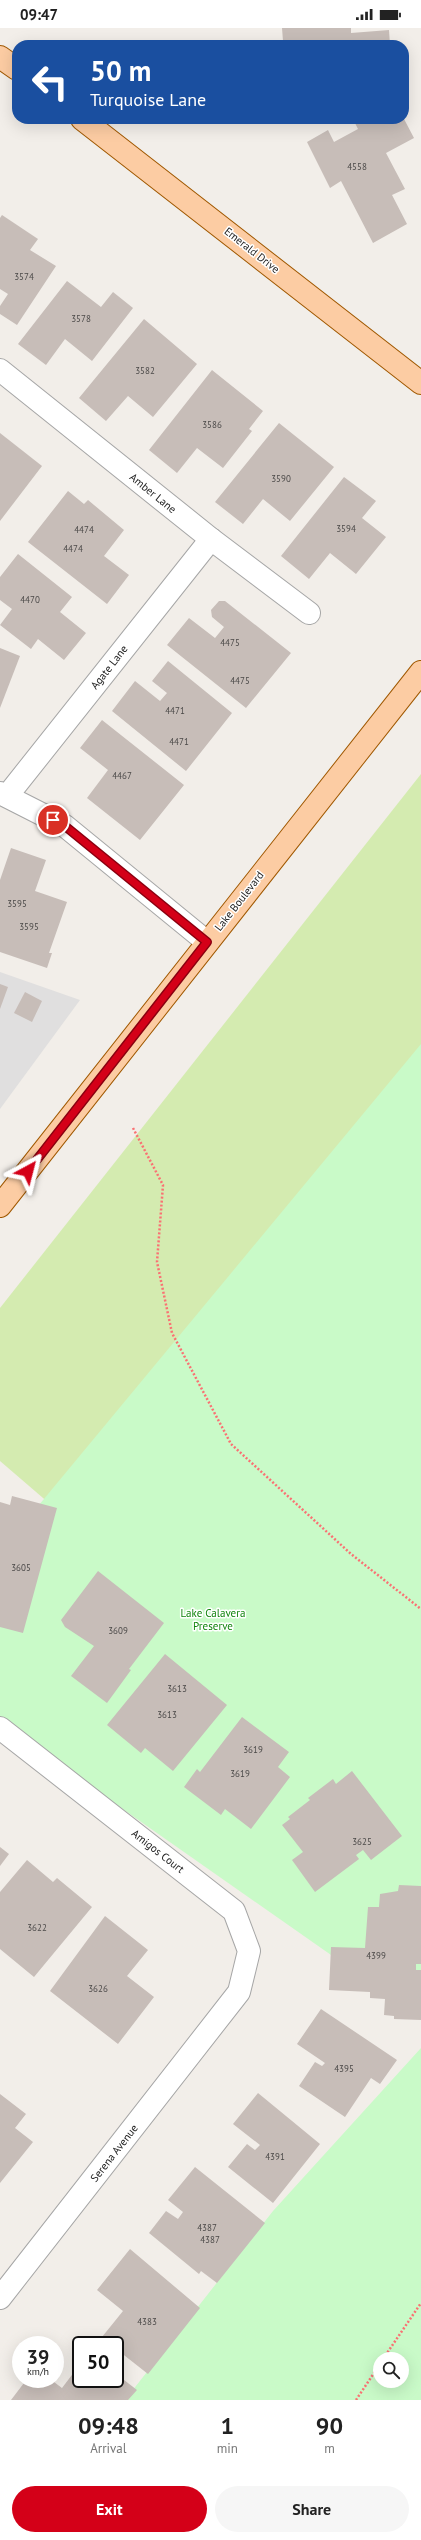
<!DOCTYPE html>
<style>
body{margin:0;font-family:"PT Sans",sans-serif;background:#f6f6f6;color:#222;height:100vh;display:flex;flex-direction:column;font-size:15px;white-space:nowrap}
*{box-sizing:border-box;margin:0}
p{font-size:13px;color:#767676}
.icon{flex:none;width:22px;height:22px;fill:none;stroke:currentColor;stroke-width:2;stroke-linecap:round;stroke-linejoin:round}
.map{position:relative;height:2372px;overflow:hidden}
.drawer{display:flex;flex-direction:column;background:#fff;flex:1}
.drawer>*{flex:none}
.banner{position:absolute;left:12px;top:12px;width:397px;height:84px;border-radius:16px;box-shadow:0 4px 16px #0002;background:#1a4fa0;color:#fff;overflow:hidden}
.controls{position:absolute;left:373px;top:2324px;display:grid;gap:8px}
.controls a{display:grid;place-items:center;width:36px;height:36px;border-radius:50%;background:#fff;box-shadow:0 4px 16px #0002;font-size:20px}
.speed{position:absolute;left:12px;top:2308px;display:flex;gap:8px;font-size:20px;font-weight:700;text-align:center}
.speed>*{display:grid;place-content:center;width:52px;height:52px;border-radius:50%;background:#fff;box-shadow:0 4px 16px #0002;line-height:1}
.speed small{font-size:10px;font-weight:400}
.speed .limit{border:2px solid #111;border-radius:6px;background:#fff;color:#111}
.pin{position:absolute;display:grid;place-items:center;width:34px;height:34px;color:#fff;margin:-17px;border:2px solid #fff;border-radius:50%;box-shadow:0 1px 4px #0007}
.me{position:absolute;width:44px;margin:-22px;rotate:38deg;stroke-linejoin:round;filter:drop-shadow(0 0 3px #0008)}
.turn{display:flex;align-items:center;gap:14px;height:84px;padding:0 12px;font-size:18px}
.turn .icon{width:52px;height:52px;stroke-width:2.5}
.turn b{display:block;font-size:28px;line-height:34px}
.eta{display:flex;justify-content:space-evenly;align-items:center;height:68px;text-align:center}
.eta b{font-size:24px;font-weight:700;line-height:28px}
.button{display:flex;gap:8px;margin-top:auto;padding:8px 12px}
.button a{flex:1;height:46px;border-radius:24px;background:#d40018;color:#fff;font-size:16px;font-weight:700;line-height:46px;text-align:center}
.button a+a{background:#f6f6f6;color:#222}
.status{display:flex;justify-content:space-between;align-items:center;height:28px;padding:0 20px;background:#fff;direction:ltr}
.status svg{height:11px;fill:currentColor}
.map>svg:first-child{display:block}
</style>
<div class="status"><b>09:47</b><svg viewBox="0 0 49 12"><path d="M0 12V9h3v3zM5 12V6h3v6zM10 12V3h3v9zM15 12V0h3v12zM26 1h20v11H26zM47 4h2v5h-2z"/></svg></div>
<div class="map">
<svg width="421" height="2372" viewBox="0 0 421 2372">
<rect width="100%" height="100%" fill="#f2eee9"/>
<!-- residential -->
<path fill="#e0dfdf" d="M0,944L80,972L0,1081Z"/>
<!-- grass -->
<path fill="#d4ebb0" d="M421,746V1795L0,1433V1280Z"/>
<!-- park -->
<g fill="#c9fac8" fill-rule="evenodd">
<path d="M421,1016V1990L0,1695V1524Z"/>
<path d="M421,2020V2372H125L273,2183ZM380,2331H402V2353H380Z"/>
</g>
<!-- building -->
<g fill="#c7bdb8">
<path d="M282,0H351V5L389,2L390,17H289V13H283Z"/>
<path d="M353,91H404L414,110L386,125L405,161L392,167L407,196L373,215L341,153L330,160L307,114L328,102L334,114L358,101Z"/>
<path d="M2,187L38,211L30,222L56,238L17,297L0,286V278L8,266L0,261V190Z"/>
<path d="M67,253L101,279L113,264L133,280L92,333L65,311L46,337L18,316Z"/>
<path d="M144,291L197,336L153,389L128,368L106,393L79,370Z"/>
<path d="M212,342L263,383L249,401L252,403L223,440L197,420L177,445L149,422Z"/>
<path d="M279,395L334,439L290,493L263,471L243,496L215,474Z"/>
<path d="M0,405L42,438L0,493Z"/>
<path d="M344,449L376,473L362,490L386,509L356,546L330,525L309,551L281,528Z"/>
<path d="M68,463L84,476L88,472L124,502L104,528L129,547L107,576L28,514Z"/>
<path d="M18,526L72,569L60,584L86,605L64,632L38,611L31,621L0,597L12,581L0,572V549Z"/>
<path d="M219,573H225L291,625L246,680L167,617L189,590L215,610L224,599L212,589L211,582Z"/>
<path d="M0,620L20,628L0,680Z"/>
<path d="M168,633L232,685L186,743L112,683L135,653L160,673L167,665L152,653Z"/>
<path d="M102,692L184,757L140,812L87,770L108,742L80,720Z"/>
<path d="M11,820L46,832L35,863L67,874L49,925H52L47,940L0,924V852Z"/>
<path d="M0,956L8,959L0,981Z"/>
<path d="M25,964L42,973L32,994L14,985Z"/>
<path d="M12,1468L57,1480L23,1605L0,1599V1474L10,1477Z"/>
<path d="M98,1543L164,1595L129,1641L131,1642L107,1675L71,1648L94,1618L65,1599L61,1592Z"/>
<path d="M165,1626L227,1677L173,1743L145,1720L141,1725L107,1697Z"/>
<path d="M242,1689L289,1724L278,1739L290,1749L251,1801L225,1781L221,1787L184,1759L197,1741L200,1744Z"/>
<path d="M352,1743L402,1808L371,1832L363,1822L356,1827L359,1831L315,1864L292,1832L303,1824L282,1797L290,1791L288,1789L310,1772L308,1770L333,1751L336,1756Z"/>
<path d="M0,1819L9,1826L0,1838Z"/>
<path d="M27,1832L53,1854L57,1850L92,1879L34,1949L0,1921V1864Z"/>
<path d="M399,1857L421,1858V1936H416V1942H421V1992L394,1991V1988L384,1987L385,1971L370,1970V1964L329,1962L331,1919L365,1920L368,1879H379L380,1866L398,1863Z"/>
<path d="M105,1888L148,1922L127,1948L154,1969L118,2016L50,1963Z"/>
<path d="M321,1981L397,2032L380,2056L371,2050L345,2089L299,2058L315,2034L322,2038L325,2035L297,2016Z"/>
<path d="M258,2065L320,2116L273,2175L228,2139L247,2116L255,2122L260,2117L233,2096Z"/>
<path d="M0,2066L26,2086L15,2100L33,2114L0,2155Z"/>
<path d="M195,2139L265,2195L217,2255L201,2243L199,2246L149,2205L166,2183L178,2191L183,2184L168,2172Z"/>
<path d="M130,2221L200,2280L148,2346L115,2320V2317L102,2309L123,2283L97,2262Z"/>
<path d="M81,2335V2351H115V2345L137,2362L128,2372H11L27,2351H50L62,2360Z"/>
</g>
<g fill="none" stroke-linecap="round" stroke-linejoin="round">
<!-- minor casing -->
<g stroke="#a6a6a6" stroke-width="24">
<g id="minor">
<path d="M0,342L211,511L309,585"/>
<path d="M0,765L65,798L207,914"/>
<path d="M7,768L211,511"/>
<path d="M0,1700L234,1883L249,1923L239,1964L0,2270"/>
</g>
</g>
<!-- major casing -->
<g stroke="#a05800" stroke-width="24">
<g id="major">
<path d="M0,29L17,41"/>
<path d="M82,91L421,355"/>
<path d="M0,1178L421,644"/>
</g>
</g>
<!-- path -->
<g stroke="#fa7173" stroke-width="2.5" stroke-dasharray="2 2" stroke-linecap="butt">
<path d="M133,1100L163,1157L157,1234L172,1305L231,1416L351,1526L421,1581"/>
<path d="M383,2331L421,2275"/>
<path d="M356,2372L380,2336"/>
</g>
<!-- minor -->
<use href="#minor" stroke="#fff" stroke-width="22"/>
<!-- major -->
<use href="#major" stroke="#fccca3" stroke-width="22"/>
</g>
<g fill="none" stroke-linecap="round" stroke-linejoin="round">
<!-- route casing -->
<g stroke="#8a0010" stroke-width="10">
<path id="route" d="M28,1143L207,914L65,798L53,792"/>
</g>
<!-- route -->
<use href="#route" stroke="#d40018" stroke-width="7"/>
</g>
<g text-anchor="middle" stroke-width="3" stroke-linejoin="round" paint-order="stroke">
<!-- number labels -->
<g font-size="9" fill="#4b4948">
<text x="357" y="142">4558</text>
<text x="24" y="252">3574</text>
<text x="81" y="294">3578</text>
<text x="145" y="346">3582</text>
<text x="212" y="400">3586</text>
<text x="281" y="454">3590</text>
<text x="346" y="504">3594</text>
<text x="84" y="505">4474</text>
<text x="73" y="524">4474</text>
<text x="30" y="575">4470</text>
<text x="230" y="618">4475</text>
<text x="240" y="656">4475</text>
<text x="175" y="686">4471</text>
<text x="179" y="717">4471</text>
<text x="122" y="751">4467</text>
<text x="17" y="879">3595</text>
<text x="29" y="902">3595</text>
<text x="21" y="1543">3605</text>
<text x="118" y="1606">3609</text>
<text x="177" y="1664">3613</text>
<text x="167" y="1690">3613</text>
<text x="253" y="1725">3619</text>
<text x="240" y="1749">3619</text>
<text x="362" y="1817">3625</text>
<text x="37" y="1903">3622</text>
<text x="376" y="1931">4399</text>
<text x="98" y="1964">3626</text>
<text x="344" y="2044">4395</text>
<text x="275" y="2132">4391</text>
<text x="207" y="2203">4387</text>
<text x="210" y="2215">4387</text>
<text x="147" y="2297">4383</text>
</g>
<!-- street labels -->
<g font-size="11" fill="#222" stroke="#fff">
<text transform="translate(252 222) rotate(38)" y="4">Emerald Drive</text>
<text transform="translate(153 465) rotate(39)" y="4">Amber Lane</text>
<text transform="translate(109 639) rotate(-52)" y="4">Agate Lane</text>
<text transform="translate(239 873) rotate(-52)" y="4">Lake Boulevard</text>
<text transform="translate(158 1823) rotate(38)" y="4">Amigos Court</text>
<text transform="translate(114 2125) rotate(-52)" y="4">Serena Avenue</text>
</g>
<!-- park labels -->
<g font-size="11" fill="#10840c" stroke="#fff">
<text x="213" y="1589">Lake Calavera<tspan x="213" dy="13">Preserve</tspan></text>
</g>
</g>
</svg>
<div class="controls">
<a><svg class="icon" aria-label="search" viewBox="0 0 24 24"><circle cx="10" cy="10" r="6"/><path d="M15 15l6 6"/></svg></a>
</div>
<div class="speed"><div>39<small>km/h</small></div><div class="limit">50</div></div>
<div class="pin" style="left:53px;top:792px;background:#d93025"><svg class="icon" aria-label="arrive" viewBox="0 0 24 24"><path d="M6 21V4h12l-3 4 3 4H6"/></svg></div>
<svg class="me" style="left:28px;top:1143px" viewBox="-20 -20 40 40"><path d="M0-17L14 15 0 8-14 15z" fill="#d40018" stroke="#fff" stroke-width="4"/></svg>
<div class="banner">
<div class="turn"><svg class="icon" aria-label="left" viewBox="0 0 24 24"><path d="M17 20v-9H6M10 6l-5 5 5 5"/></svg><div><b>50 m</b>Turquoise Lane</div></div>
</div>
</div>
<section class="drawer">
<div class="eta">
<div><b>09:48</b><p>Arrival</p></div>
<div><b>1</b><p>min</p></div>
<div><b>90</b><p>m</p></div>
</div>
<div class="button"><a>Exit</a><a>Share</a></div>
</section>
